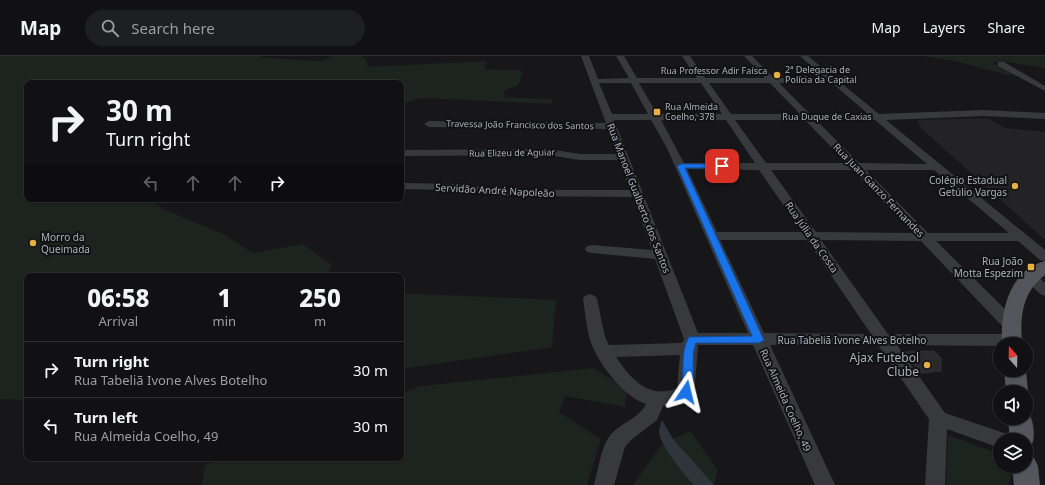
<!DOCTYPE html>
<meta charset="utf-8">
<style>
body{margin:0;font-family:"Noto Sans",sans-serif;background:#1e1f21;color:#f1f3f6;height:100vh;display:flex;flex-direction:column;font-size:15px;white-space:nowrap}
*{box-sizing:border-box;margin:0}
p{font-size:13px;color:#9c9da0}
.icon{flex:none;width:22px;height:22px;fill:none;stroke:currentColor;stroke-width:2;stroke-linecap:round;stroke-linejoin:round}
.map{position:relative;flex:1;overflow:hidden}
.side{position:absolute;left:24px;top:217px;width:380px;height:188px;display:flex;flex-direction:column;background:#111113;border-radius:8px;box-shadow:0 1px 3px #0004,0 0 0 1px #303133}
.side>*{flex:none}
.banner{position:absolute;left:24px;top:24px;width:380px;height:122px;border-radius:8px;box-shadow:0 1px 3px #0004,0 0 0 1px #303133;background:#111113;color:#f1f3f6;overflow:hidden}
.needle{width:26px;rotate:340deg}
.controls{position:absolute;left:993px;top:281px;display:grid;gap:8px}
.controls a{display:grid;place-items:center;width:40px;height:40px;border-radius:50%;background:#111113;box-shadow:0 1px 3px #0004,0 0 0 1px #303133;font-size:20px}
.pin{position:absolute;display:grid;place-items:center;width:34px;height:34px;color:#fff;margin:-17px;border-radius:8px;box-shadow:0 2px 6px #0006}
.me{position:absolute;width:44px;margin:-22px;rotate:10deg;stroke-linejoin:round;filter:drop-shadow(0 0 3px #0008)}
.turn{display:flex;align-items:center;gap:14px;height:84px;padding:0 16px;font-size:18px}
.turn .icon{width:52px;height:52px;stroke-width:2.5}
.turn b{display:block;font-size:28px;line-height:34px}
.lanes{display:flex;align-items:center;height:38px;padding:0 16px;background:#0003;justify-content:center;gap:20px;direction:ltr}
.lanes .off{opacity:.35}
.eta{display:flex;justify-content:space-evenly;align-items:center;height:68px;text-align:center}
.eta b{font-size:24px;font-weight:800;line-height:28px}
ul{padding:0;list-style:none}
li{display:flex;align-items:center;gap:12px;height:56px;padding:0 16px;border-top:1px solid #303133}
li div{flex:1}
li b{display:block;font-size:15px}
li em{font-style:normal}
header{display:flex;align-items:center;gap:24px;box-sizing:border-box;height:56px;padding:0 20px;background:#111113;border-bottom:1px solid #303133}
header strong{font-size:19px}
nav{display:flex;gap:22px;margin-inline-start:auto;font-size:14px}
.search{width:280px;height:36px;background:#1e1f21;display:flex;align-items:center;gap:10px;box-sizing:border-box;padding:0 14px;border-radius:22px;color:#9c9da0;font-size:15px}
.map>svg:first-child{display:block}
</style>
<header>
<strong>Map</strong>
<div class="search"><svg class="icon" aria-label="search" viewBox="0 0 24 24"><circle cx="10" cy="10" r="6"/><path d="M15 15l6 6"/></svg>Search here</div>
<nav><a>Map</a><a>Layers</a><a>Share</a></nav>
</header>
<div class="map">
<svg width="1045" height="429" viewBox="0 0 1045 429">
<rect width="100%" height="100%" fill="#171719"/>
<!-- built -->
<path fill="#232326" d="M988,62L1005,72L1045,76V184L921,72L917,64Z"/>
<!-- green -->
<g fill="#1d231e">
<path d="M0,0H260L263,2L324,5L331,0H361L366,3L368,11L486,5L485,13L520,14L523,18L518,29L504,35L505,41L551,43L553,48L423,42L401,48V27H27V143H150V145L165,154L223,178L253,197L303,188L332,209L327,220H27V344L0,343Z"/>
<path d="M922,0H1045V12L1007,6H992L1014,18L1008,19L955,5Z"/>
<path d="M401,237L556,244L552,291L401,313Z"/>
<path d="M594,312L627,334L625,351L565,340L559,356L601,383L587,429H202L205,409L223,402H401V337L421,330Z"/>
<path d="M690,375L718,414L714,429H633L662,388Z"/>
<path d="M948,379L1000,398V410H1010L1011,423L1008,429H946Z"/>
</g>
<!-- water -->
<path fill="#2e363c" d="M662,364L673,383L714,429H694C685,420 659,387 659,376C659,372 661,367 662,364Z"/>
<!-- building -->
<path fill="#2a2a2d" stroke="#313135" d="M934,295L941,302V315L920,317L904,296Z"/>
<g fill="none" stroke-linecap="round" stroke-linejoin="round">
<!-- minor -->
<g fill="#38393d" fill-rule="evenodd">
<path d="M581,0H589L598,23L629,22L616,0H624L637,22H697L682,0H690L705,22H765L744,0H752L774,22H825L800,0H808L879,58L984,54L1045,57V63L984,60L886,64L1045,194V205L1040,204L1018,185H936L1016,264L1018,268L1016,272L1010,273L1004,272L921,185L821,184L888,278H1012L1018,280L1020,284L1018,288H1000V290L897,289L945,357L1007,378L1010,384H1000V392L947,373L945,429H925L929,363L878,289H770L835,429H815L753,289H698L695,329L691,341L672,349L663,350L657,364L631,384L625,391L614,429H594C598,415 601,392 609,381C619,367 639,363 646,348C622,340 595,304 589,280C586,268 585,255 583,243L585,240L590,238L595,240L597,243L605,281L609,289L682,287L684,283L655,203L592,197L587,196L585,193L587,190L592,189L652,194L633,141L504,140L456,134L401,133V127L456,128L504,134H630L619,104H580L548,99L401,100V94L548,93L580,98H617L608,73L429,71L424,68L429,65L606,67ZM831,26L868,58H810L779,27ZM599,27H631L648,58H612ZM639,27H701L722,58H657ZM709,27H770L800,58H731ZM614,64H651L667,92L748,277H698ZM661,64H726L755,107H684ZM735,64H805L847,107H766ZM816,64H875L927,108L859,107ZM687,113L759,114L802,176H717ZM771,114H853L913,177L816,176ZM866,114H934L1009,177H928ZM720,184H807L871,278L764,277ZM680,299L677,332C649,344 631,323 616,301Z"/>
<path d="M998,6H1004L1045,30V35L998,10Z"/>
<path d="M1030,217L1035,218L1045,227V240L1040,238L1023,221L1025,218Z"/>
</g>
<!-- major -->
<g fill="#54565c" fill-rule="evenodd">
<path d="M1045,205V219C1022,236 1020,261 1022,288H1002C1000,256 1009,214 1045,205Z"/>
<path d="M1004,314H1026L1028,336L1026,341V336H1006Z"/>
<path d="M1026,354L1028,355C1034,366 1036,380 1031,391L1026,393V384H1010L1008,362H1026Z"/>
<path d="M1026,399L1034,402L1038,410L1040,429H1014L1012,410H1026Z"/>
</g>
</g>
<!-- route -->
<path fill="#1a73e8" stroke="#114b97" d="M681,108H722L725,110L722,112H685L764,284L759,287H696C689,303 698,323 690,339H681L680,336C686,317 679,298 689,281L752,280L677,110Z"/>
<!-- markers -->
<g fill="#e7b040" stroke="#121214" stroke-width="1.5">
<circle cx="777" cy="19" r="4"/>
<rect x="653" y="52" width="8" height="8" rx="2"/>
<circle cx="1015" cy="130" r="4"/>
<circle cx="33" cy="187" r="4"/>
<rect x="1027" y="207" width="8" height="8" rx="2"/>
<circle cx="927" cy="309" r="4"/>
</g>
<g text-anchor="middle" stroke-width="4" stroke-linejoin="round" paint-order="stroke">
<!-- far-poi labels -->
<g font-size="9" fill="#aaaeb8" stroke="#121214" text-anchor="start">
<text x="785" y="17">2ª Delegacia de<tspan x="785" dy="10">Polícia da Capital</tspan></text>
<text x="665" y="54">Rua Almeida<tspan x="665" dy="10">Coelho, 378</tspan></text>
</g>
<!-- far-street labels -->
<g font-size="9" fill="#aaaeb8" stroke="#121214">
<text x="714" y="18">Rua Professor Adir Faísca</text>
<text x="827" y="64">Rua Duque de Caxias</text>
<text transform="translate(520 69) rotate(1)" y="3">Travessa João Francisco dos Santos</text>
<text transform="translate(512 97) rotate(-1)" y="3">Rua Elizeu de Aguiar</text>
</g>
<!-- poi labels -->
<g font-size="10" fill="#aaaeb8" stroke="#121214" text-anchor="end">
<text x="1007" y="128">Colégio Estadual<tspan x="1007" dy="12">Getúlio Vargas</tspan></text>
<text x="41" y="185" text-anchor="start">Morro da<tspan x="41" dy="12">Queimada</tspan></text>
<text x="1023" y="209">Rua João<tspan x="1023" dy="12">Motta Espezim</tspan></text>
</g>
<!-- street labels -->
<g font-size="10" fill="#aaaeb8" stroke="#121214">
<text transform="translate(495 134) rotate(3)" y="4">Servidão André Napoleão</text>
<text transform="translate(879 134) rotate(46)" y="4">Rua Juan Ganzo Fernandes</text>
<text transform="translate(639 142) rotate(69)" y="4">Rua Manoel Gualberto dos Santos</text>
<text transform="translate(812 181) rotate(55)" y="4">Rua Júlia da Costa</text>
<text x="852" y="288">Rua Tabeliã Ivone Alves Botelho</text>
<text transform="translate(786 344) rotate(66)" y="4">Rua Almeida Coelho, 49</text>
</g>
<!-- near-poi labels -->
<g font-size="12" fill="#aaaeb8" stroke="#121214" text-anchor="end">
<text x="919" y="306">Ajax Futebol<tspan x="919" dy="14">Clube</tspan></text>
</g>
</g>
</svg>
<div class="controls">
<a><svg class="needle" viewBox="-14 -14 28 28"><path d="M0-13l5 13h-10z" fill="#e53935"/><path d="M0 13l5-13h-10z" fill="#9c9da0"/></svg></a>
<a><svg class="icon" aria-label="sound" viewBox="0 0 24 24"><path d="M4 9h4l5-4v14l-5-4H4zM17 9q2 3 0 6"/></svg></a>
<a><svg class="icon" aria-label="layers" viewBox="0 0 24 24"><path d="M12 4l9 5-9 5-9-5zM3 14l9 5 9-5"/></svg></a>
</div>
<div class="pin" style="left:722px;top:110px;background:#d93025"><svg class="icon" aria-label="arrive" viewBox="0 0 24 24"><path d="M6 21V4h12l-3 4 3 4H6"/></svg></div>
<svg class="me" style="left:686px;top:336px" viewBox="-20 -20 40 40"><path d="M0-17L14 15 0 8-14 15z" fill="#1a73e8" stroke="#fff" stroke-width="4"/></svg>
<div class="banner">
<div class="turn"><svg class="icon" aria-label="right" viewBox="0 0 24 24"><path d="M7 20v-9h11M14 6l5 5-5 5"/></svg><div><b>30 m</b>Turn right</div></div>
<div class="lanes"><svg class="icon off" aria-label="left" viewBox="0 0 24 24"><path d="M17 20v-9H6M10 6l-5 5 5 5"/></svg><svg class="icon off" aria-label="ahead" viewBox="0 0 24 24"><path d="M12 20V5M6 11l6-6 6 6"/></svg><svg class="icon off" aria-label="ahead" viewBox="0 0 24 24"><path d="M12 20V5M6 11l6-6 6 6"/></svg><svg class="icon" aria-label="right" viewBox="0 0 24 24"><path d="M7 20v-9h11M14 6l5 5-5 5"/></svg></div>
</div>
<section class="side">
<div class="eta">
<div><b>06:58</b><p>Arrival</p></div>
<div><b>1</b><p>min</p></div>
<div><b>250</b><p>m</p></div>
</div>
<ul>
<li><svg class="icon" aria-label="right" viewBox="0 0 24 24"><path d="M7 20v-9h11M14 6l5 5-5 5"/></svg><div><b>Turn right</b><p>Rua Tabeliã Ivone Alves Botelho</p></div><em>30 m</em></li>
<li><svg class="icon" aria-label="left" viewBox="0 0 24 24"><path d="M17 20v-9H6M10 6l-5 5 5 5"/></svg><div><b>Turn left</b><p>Rua Almeida Coelho, 49</p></div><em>30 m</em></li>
</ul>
</section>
</div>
